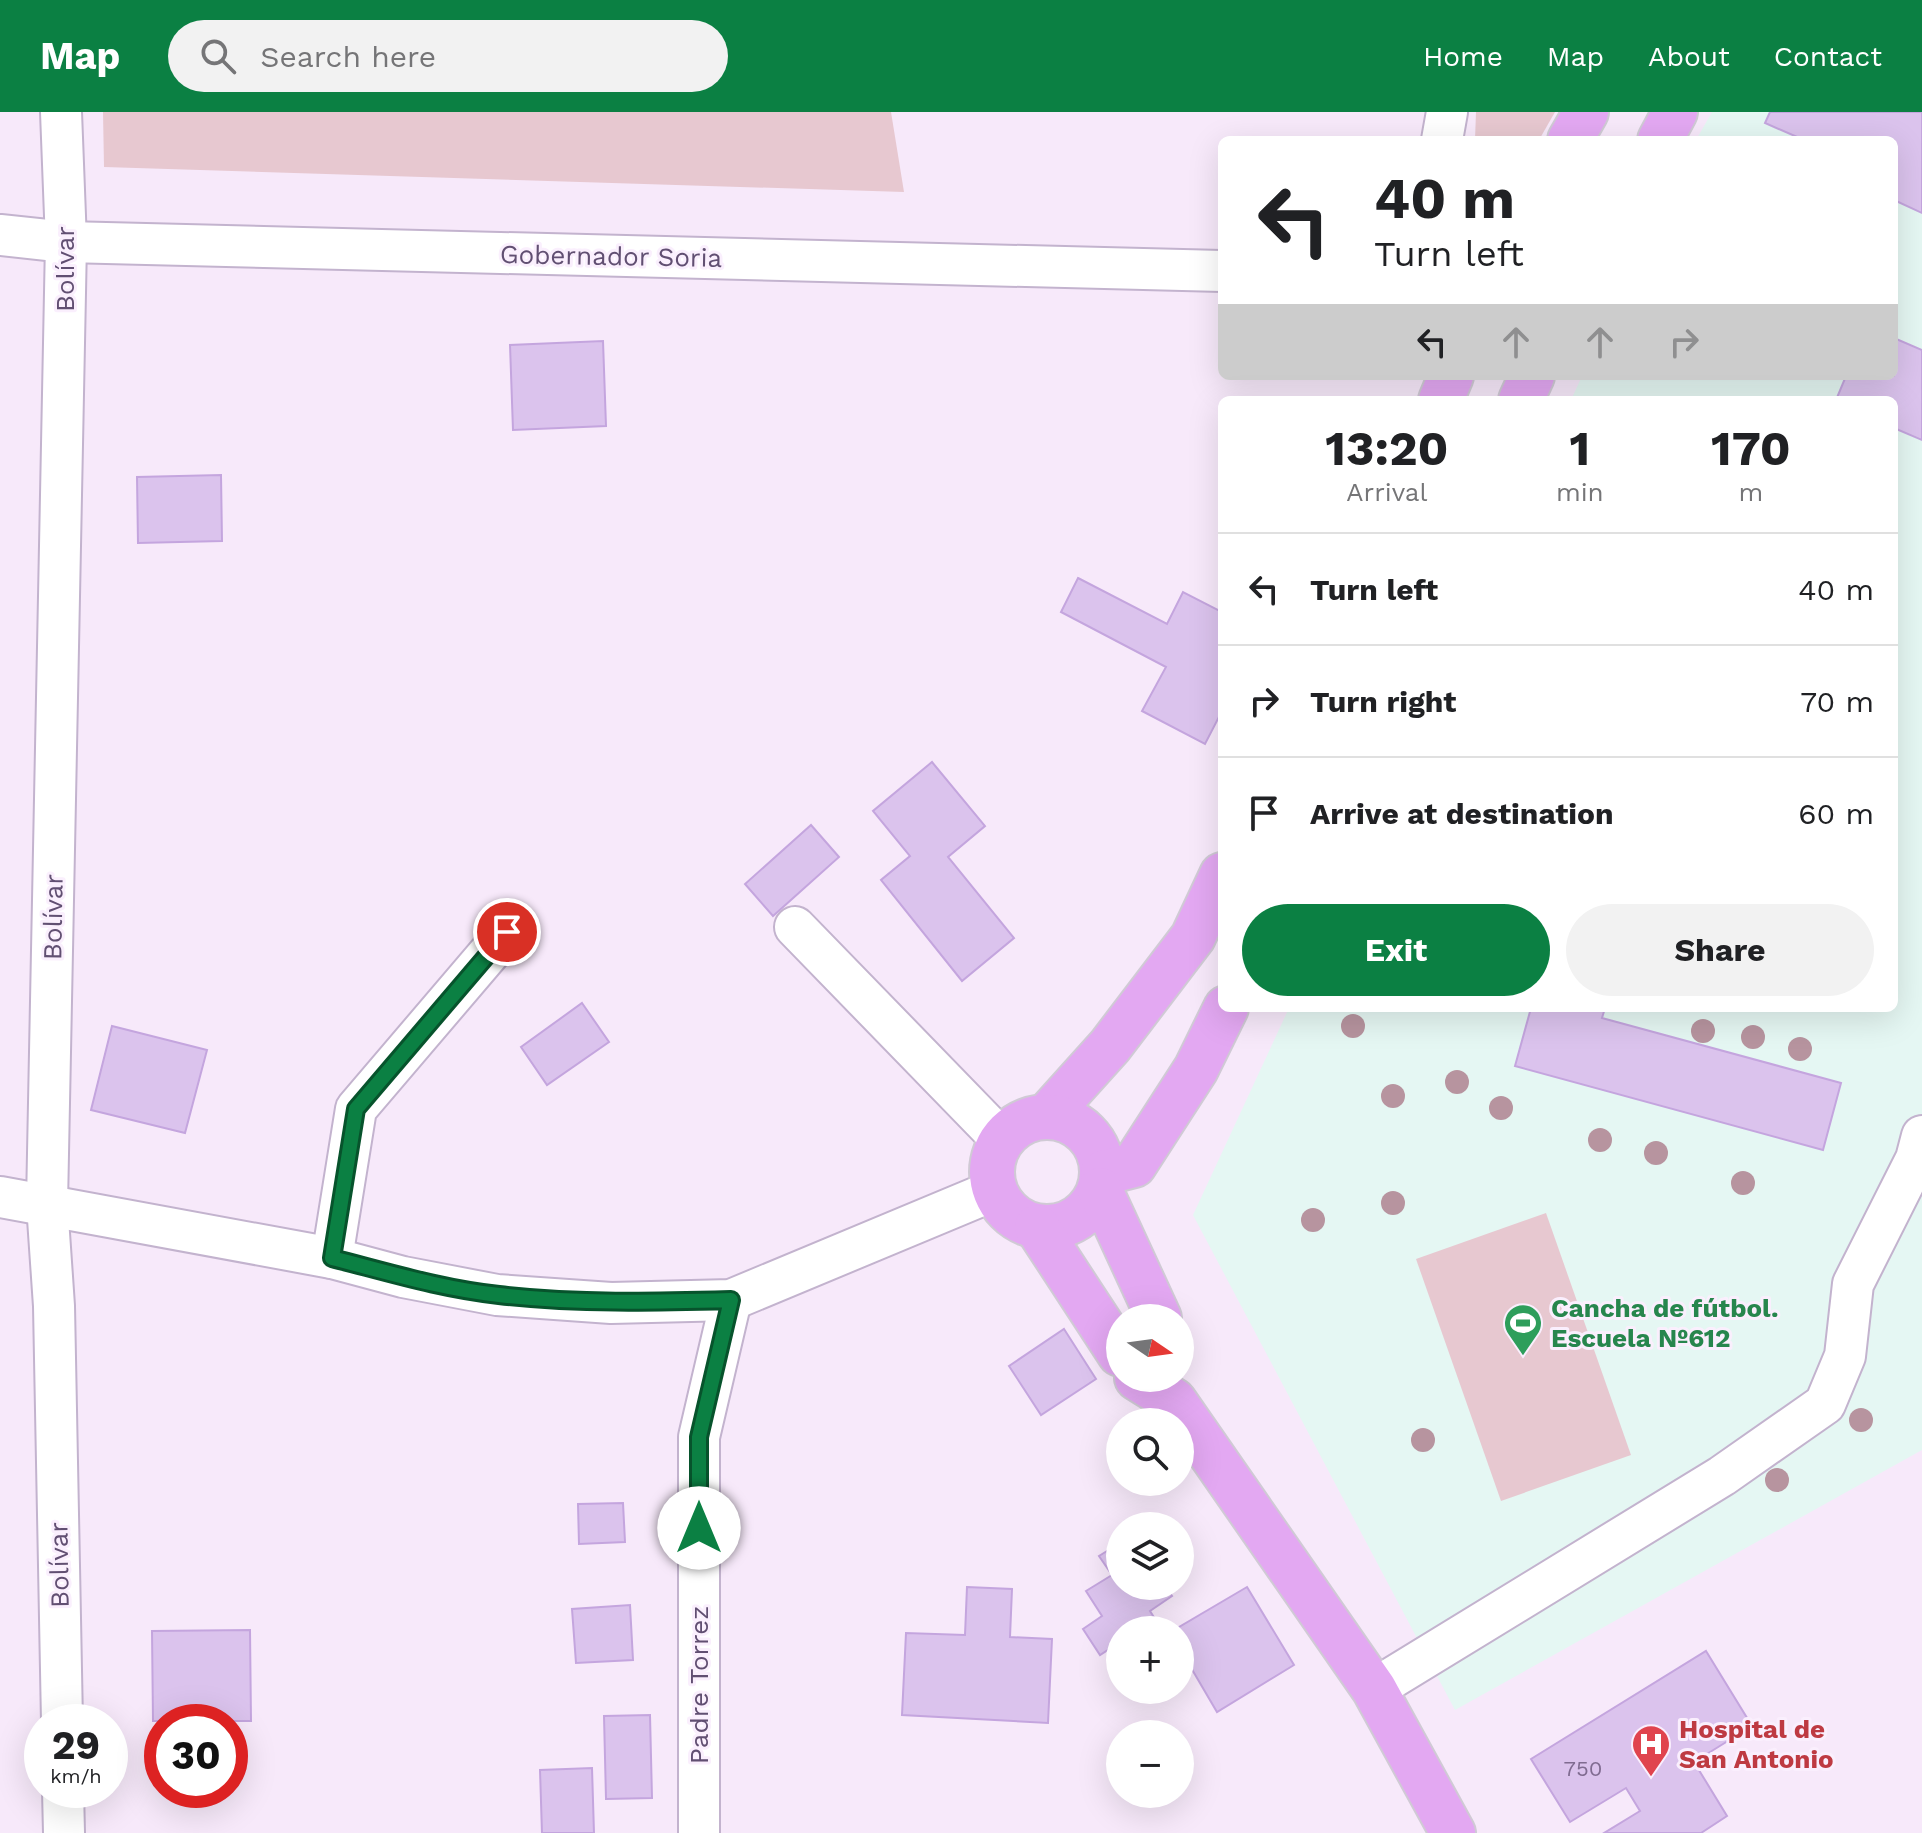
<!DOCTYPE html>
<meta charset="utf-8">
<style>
body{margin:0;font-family:"Work Sans",sans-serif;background:#f2f2f2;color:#202124;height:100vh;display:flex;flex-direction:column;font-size:30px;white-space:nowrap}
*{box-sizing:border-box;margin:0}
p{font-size:26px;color:#757577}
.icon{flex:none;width:44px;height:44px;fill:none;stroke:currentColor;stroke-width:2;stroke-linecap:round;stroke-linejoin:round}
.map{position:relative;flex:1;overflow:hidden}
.details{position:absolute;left:1218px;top:284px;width:680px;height:616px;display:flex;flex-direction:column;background:#fff;border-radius:12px;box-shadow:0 8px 32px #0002}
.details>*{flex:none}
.hud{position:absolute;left:1218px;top:24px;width:680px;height:244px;border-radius:12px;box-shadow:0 8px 32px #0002;background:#fff;color:#202124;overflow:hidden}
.needle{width:52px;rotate:103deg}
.buttons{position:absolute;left:1106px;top:1192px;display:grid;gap:16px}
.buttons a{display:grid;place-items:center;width:88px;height:88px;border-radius:50%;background:#fff;box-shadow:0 8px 32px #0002;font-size:40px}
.speed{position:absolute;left:24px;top:1592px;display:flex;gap:16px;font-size:40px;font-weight:700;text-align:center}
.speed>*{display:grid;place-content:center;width:104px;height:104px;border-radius:50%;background:#fff;box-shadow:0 8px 32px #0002;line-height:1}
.speed small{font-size:20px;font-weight:400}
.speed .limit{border:12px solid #d22;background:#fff;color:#111}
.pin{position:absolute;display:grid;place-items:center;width:68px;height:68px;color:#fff;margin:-34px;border:4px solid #fff;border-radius:50%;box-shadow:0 2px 8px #0007}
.me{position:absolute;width:88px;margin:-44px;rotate:0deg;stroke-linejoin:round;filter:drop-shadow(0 0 6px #0008)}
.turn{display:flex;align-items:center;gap:28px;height:168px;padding:0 24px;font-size:36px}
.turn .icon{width:104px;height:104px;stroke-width:2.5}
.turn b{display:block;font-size:56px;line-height:68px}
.lanes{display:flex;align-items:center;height:76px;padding:0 24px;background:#0003;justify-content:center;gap:40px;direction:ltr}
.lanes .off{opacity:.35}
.eta{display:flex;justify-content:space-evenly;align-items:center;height:136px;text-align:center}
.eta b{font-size:48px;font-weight:700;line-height:56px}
.action{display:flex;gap:16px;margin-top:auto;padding:16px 24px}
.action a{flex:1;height:92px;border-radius:48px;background:#0b8043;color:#fff;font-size:32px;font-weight:700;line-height:92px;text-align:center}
.action a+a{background:#f2f2f2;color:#202124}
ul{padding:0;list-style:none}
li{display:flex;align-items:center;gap:24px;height:112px;padding:0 24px;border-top:2px solid #e0e0e0}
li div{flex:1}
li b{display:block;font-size:30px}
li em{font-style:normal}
header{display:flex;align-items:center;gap:48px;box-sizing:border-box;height:112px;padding:0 40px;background:#0b8043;color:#fff}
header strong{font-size:38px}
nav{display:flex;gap:44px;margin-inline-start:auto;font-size:28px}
.search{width:560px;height:72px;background:#f2f2f2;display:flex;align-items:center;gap:20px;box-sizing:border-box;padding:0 28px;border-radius:44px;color:#757577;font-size:30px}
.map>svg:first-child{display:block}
</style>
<header>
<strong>Map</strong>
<div class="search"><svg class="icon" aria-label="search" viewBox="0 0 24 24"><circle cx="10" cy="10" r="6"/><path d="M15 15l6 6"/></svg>Search here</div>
<nav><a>Home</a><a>Map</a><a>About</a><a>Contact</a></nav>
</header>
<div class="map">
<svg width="1922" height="1721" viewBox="0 0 1922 1721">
<rect width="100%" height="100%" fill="#f7e9fa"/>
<!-- education -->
<path fill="#e5f7f3" d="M1712,0H1922V1338L1455,1598L1193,1103L1289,896H1894V288H1571L1582,264H1894V28H1696Z"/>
<!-- green -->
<g fill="#e7c8d0">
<path d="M103,0H891L904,80L104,55Z"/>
<path d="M1476,0H1555L1539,28H1475Z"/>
<path d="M1546,1101L1631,1343L1501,1389L1416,1147Z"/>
</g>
<!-- building -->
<g fill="#dbc3ed" stroke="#c4a5de" stroke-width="2">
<path d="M1770,0H1922V101L1894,88V28H1804L1765,11Z"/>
<path d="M1894,226L1922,238V328L1894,316V288H1836L1846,264H1894Z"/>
<path d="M603,229L606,314L513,318L510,233Z"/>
<path d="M221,363L222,429L138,431L137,365Z"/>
<path d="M1078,466L1167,512L1183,480L1222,500V599L1205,632L1142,599L1166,555L1061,500Z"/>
<path d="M932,650L985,714L948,745L1014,826L962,869L881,768L910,744L873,699Z"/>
<path d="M811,713L839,745L773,804L745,772Z"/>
<path d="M582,891L609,930L547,973L521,935Z"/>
<path d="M1531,896H1605L1602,906L1841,971L1823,1038L1515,954Z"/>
<path d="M112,914L207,938L185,1021L91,998Z"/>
<path d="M1064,1217L1096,1267L1041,1303L1009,1254Z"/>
<path d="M623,1391L625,1430L579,1432L578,1392Z"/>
<path d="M1120,1431V1474H1165L1172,1484L1150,1499L1162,1518H1120V1530L1100,1543L1083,1517L1102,1504L1086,1479L1112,1463L1099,1444Z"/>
<path d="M967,1475L1012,1477L1010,1525L1052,1527L1048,1611L902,1603L906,1521L965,1523Z"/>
<path d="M1247,1475L1294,1553L1217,1600L1180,1537V1518H1174Z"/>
<path d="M630,1493L633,1548L576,1551L572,1497Z"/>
<path d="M250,1518L251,1609H153L152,1519Z"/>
<path d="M1706,1539L1752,1614L1694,1650L1727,1704L1701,1721H1604L1640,1699L1626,1676L1570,1710L1531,1647Z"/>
<path d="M650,1603L652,1686L606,1687L604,1604Z"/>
<path d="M592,1656L594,1721H542L540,1658Z"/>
</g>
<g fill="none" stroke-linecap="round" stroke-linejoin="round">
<!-- minor casing -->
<g stroke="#c3b3ce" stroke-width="44">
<g id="minor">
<path d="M61,0L66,130L47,1092L54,1194L62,1610"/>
<path d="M1442,28L1447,0"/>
<path d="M0,123L66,130L1222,159"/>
<path d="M795,815L1002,1028"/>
<path d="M0,1085L332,1146L403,1165L497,1183L611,1191L731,1188L995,1078"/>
<path d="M332,1146L356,997L507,820"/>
<path d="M1374,1577L1722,1364L1825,1292L1845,1244L1853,1172L1916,1047L1922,1024"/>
<path d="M63,1678L64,1721"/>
<path d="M699,1721V1325L731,1188"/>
</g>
</g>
<!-- major casing -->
<g stroke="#d0cad5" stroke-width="48">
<g id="major">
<path d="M1570,28L1586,0"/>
<path d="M1660,28L1675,0"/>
<path d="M1441,288L1451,264"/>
<path d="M1521,288L1532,264"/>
<path d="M1047,1004L1110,934L1193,825L1222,763"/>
<circle cx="1047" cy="1060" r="55"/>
<path d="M1103,1061L1134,1053L1196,957L1226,896"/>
<path d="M1100,1078L1159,1206"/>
<path d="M1037,1115L1120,1242"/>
<path d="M1137,1266L1174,1289L1374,1577L1453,1721"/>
</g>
</g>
<!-- minor -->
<use href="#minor" stroke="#fff" stroke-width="40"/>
<!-- major -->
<use href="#major" stroke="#e3a8f2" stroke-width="44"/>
</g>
<!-- trees -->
<g fill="#b7949f">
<circle cx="1353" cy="914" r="12"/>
<circle cx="1703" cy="919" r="12"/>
<circle cx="1753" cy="925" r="12"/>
<circle cx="1800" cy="937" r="12"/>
<circle cx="1457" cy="970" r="12"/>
<circle cx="1393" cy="984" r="12"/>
<circle cx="1501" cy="996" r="12"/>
<circle cx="1600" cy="1028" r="12"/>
<circle cx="1656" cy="1041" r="12"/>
<circle cx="1743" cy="1071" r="12"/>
<circle cx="1393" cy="1091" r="12"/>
<circle cx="1313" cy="1108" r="12"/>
<circle cx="1861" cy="1308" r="12"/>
<circle cx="1423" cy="1328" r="12"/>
<circle cx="1777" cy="1368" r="12"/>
</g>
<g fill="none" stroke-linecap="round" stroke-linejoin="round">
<!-- route casing -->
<g stroke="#07532c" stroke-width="20">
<path id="route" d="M507,820L356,997L332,1146C387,1160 442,1177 499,1183C577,1192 654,1190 731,1188L699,1325V1416"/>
</g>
<!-- route -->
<use href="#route" stroke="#0b8043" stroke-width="14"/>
</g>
<!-- icons -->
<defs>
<g id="stadium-pin" transform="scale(2)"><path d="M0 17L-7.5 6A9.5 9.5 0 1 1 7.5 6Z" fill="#2e9e5b" stroke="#faeffd"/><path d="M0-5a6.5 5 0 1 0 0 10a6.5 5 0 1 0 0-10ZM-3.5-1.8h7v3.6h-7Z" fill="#fff"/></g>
<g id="hospital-pin" transform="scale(2)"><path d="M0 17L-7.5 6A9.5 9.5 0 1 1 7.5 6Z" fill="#e0444e" stroke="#faeffd"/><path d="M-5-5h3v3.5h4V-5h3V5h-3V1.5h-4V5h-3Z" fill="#fff"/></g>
</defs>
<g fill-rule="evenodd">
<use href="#stadium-pin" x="1523" y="1211"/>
<use href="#hospital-pin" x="1651" y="1632"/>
</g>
<g text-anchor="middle" stroke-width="6" stroke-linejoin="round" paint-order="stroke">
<!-- number labels -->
<g font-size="22" fill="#806c91">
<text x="1583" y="1664">750</text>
</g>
<!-- street labels -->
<g font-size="26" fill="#614f72" stroke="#faeffd">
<text transform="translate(611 144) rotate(1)" y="9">Gobernador Soria</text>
<text transform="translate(65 157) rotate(-90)" y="9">Bolívar</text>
<text transform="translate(53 805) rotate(-89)" y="9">Bolívar</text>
<text transform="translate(59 1453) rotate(-91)" y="9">Bolívar</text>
<text transform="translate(699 1573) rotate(-90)" y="9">Padre Torrez</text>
</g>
<!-- leisure labels -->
<g font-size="26" font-weight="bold" fill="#27864d" stroke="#faeffd" text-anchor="start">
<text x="1551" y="1205">Cancha de fútbol.<tspan x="1551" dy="30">Escuela Nº612</tspan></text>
</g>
<!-- health labels -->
<g font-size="26" font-weight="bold" fill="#be3a42" stroke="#faeffd" text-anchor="start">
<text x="1679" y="1626">Hospital de<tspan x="1679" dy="30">San Antonio</tspan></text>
</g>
</g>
</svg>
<div class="buttons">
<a><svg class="needle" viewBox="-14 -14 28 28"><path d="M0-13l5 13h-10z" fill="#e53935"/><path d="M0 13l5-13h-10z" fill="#757577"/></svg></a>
<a><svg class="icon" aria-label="search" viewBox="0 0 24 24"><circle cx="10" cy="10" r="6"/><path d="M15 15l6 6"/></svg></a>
<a><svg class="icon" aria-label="layers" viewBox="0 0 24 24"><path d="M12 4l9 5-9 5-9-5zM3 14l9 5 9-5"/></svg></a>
<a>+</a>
<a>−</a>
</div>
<div class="speed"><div>29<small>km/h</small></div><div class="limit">30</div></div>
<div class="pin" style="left:507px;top:820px;background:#d93025"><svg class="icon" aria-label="arrive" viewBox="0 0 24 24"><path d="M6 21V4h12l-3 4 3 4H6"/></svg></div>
<svg class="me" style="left:699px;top:1416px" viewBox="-20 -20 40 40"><circle r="19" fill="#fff"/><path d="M0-13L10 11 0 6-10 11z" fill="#0b8043"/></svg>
<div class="hud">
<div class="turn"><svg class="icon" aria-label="left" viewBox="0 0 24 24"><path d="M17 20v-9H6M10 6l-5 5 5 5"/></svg><div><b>40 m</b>Turn left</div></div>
<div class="lanes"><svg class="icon" aria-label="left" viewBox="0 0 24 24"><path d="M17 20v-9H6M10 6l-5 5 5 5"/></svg><svg class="icon off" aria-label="ahead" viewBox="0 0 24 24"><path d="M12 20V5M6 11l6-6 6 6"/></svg><svg class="icon off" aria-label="ahead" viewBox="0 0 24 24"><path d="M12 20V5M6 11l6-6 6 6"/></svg><svg class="icon off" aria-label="right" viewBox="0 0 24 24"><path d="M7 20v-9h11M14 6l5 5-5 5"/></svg></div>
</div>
<section class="details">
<div class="eta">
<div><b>13:20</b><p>Arrival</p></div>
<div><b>1</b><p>min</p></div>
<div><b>170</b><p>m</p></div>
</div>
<ul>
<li><svg class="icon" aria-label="left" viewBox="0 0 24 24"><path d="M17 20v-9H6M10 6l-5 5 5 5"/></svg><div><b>Turn left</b></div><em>40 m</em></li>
<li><svg class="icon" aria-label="right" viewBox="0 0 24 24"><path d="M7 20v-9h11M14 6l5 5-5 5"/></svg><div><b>Turn right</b></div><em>70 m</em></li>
<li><svg class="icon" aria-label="arrive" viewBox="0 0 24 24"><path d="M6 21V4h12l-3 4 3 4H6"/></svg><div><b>Arrive at destination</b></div><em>60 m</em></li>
</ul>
<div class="action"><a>Exit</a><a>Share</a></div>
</section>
</div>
